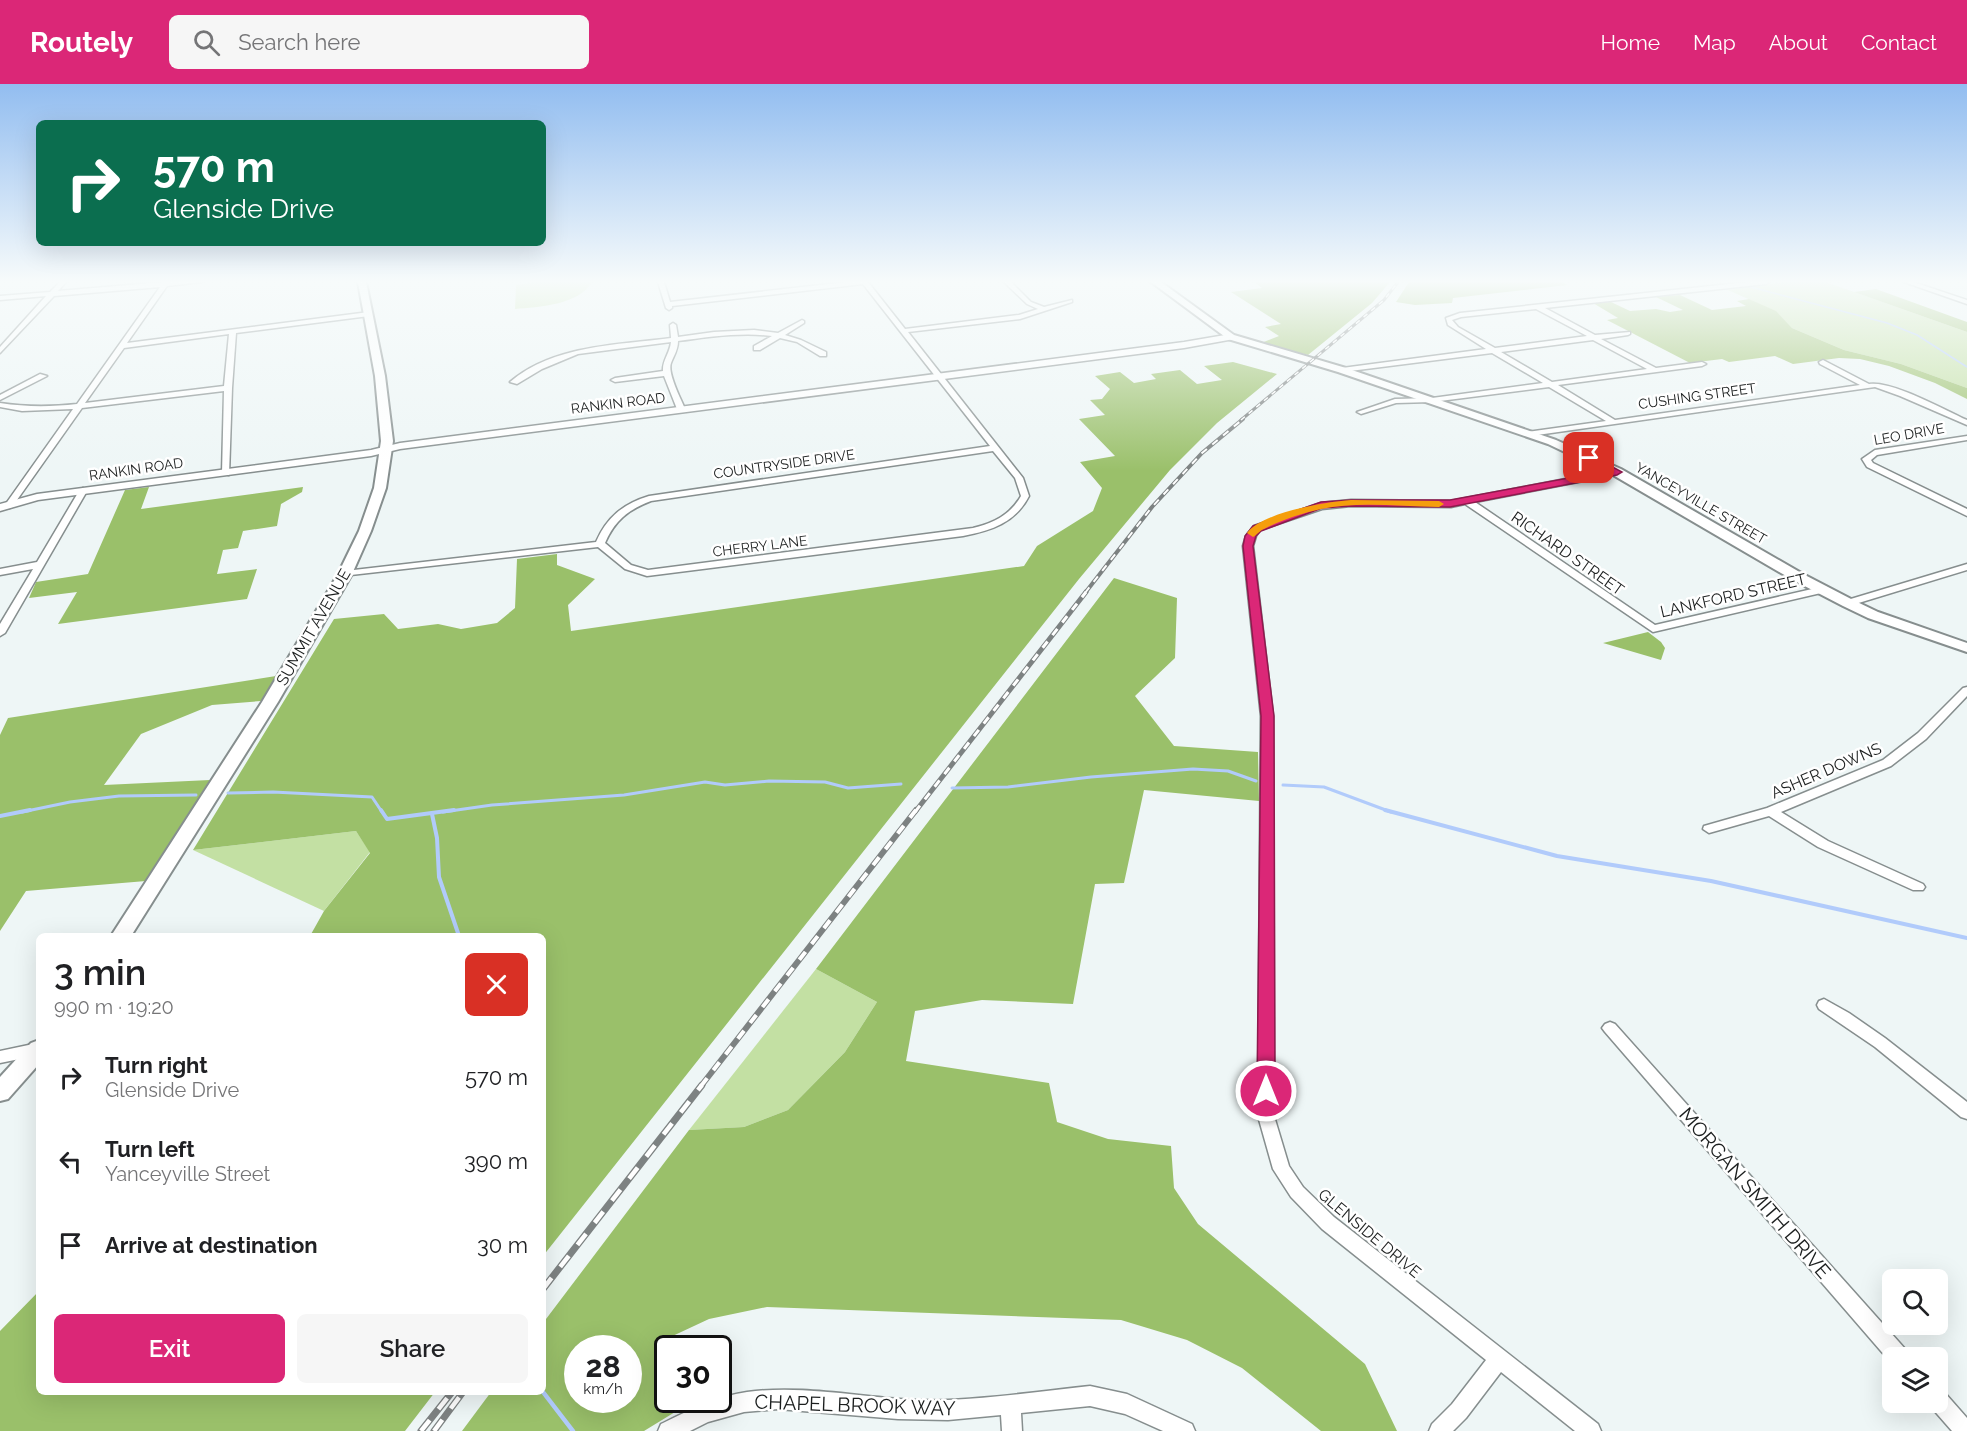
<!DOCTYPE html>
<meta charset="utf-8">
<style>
body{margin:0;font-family:Raleway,sans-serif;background:#f6f6f6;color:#202124;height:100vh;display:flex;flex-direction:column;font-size:22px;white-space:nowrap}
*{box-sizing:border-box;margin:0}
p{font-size:20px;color:#757577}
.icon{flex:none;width:33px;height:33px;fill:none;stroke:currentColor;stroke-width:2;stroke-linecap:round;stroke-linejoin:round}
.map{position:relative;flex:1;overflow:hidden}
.panel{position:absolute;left:36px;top:849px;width:510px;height:462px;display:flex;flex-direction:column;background:#fff;border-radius:9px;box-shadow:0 6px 24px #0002}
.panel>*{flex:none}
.banner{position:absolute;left:36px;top:36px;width:510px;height:126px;border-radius:9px;box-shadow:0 6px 24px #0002;background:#0b6e4f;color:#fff;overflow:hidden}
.buttons{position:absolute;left:1882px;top:1185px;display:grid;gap:12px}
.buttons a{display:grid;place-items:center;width:66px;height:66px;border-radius:9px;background:#fff;box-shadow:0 6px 24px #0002;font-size:30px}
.speed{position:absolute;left:564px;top:1251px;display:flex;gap:12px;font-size:30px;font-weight:700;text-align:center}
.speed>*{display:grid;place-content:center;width:78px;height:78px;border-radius:50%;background:#fff;box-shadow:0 6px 24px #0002;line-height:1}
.speed small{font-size:15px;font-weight:400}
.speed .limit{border:3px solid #111;border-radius:9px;background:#fff;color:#111}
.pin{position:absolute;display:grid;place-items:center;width:51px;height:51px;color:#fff;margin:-26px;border-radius:12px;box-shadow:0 3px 9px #0006}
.me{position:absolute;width:66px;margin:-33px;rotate:0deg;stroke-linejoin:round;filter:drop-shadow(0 0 4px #0008)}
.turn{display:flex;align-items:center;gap:21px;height:126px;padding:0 18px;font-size:27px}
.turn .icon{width:78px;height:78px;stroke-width:2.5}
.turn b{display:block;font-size:42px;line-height:51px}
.round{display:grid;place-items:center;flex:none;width:63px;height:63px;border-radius:9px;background:#f6f6f6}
.headline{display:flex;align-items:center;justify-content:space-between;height:102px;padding:0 18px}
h1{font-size:36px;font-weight:600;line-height:45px}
.button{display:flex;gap:12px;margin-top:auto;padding:12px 18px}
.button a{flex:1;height:69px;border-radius:9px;background:#db2777;color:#fff;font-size:24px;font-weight:600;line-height:69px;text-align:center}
.button a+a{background:#f6f6f6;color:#202124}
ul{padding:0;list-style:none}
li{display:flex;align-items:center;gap:18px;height:84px;padding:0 18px}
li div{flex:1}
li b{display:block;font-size:22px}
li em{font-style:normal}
header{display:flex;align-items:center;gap:36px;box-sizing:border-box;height:84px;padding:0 30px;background:#db2777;color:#fff}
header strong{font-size:28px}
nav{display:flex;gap:33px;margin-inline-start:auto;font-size:21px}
.search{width:420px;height:54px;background:#f6f6f6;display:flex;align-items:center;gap:15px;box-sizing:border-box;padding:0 21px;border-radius:9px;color:#757577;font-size:22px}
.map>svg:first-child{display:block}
</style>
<header>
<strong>Routely</strong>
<div class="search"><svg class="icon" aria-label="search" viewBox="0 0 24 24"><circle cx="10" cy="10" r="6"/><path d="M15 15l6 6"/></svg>Search here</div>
<nav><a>Home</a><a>Map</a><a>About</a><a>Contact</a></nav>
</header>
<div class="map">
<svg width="1967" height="1347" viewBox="0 0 1967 1347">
<rect width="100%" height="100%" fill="#eef6f6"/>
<!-- green -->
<g fill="#c3e0a3">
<path d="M535,198H592C579,221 538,223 515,225L516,201Z"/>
<path d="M1783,198H1826L1967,248V304L1901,280L1844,266L1792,244L1775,227L1728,206Z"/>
<path d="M356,747L370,768L324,827L193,766Z"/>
<path d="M816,885L877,918L845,968L788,1026L744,1043L689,1046Z"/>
</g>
<!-- forest -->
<g fill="#9ac06a" fill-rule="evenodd">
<path d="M1254,198H1390L1372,219L1308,271L1261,259L1279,252L1265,243L1281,240L1231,208L1262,204Z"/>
<path d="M1409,198H1562L1567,201L1453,214L1452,219L1415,221L1396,218Z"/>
<path d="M1876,205L1967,238V248L1854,208Z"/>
<path d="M1680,211L1712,226L1746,222L1737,217L1749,215L1776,227L1792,244L1844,266L1901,280L1967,304V315L1935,299L1889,282L1860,275L1839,274L1793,280L1775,272L1729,278L1722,275L1690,279L1607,236L1618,234L1593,219L1611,218L1630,227L1656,225L1670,228L1683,226L1656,213Z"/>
<path d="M1233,278L1277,290L1217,339L1170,386L1079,495L543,1172V852H310L324,827L370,769L356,747L193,766L334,535L384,530L398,545L438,540L461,545L497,539L515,524L517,475L557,470V481L595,495L568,521L571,547L1024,482L1037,462L1093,427L1102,404L1080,378L1115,372L1079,335L1105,331L1090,316L1102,315L1110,305L1095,292L1120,288L1134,299L1156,295L1151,290L1180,286L1197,300L1222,296L1204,282Z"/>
<path d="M149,403L141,425L303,403L302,408L281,420L277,442L243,447L238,464L223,466L217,490L257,485L247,515L58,540L77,508L29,514L36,498L88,490L125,406Z"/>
<path d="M1114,494L1177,514L1175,574L1135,612L1174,662L1258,668L1259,717L1144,706L1124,799L1095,800L1073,920L982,916L915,927L906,977L1049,999L1057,1038L1108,1055L1171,1062L1174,1104L1198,1140L1365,1280L1397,1347H1321L1242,1284L1187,1256L1121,1236L767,1223L709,1235L664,1256L668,1271V1316H678L680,1325L644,1347H462L491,1308H543V1239L689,1046L744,1043L788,1026L845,968L877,918L816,885ZM578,1264H628V1316H578Z"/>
<path d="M1648,548L1661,558L1665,564L1661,576L1603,559Z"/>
<path d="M276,592L261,617L212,621L141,650L104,701L210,696L146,797L26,807L0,847V651L8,634Z"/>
<path d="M39,1207V1308H435L405,1347H0V1247Z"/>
</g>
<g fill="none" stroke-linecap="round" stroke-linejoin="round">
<!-- stream-far3 -->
<path stroke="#b1cbfb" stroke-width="1.5" d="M1732,198L1887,239L1917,251L1967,283"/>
<!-- stream-far2 -->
<g stroke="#b1cbfb" stroke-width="3">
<path d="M1283,701L1324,703L1391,728"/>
<path d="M952,704L1008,703L1091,693L1193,685L1228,687L1256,697"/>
<path d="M228,709L273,708L372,713L382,728"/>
<path d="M22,728L70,718L119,712L196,711"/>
<path d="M443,728L492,721L624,711L705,698L725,701L769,697L825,698L848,704L901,700"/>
</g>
<!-- stream-far1 -->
<g stroke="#b1cbfb" stroke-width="4">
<path d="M381,726L387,735L454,726"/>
<path d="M1385,726L1557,772L1711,797L1967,854"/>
<path d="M432,730L437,754L439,793L459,852"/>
<path d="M0,732L30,726"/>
</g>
<!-- stream -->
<path stroke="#b1cbfb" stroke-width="4.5" d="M543,1308L573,1347"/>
<!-- minor casing -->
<g stroke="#868e8e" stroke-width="3">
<g id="minor">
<path d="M60,198H66L58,207L164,198H201L167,202L127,259L369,228L372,230L369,232L236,249L232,304L229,391L222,389L224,307L82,324L12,423L9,424L5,421L73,325L22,327L0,323V319C26,323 50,323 77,320L160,203L54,212L0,269V263L46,212L0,216V212L50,208ZM229,250L224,302L85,319L124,264Z"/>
<path d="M658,198H664L670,218L847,198H868L905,245L1019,231L1038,225L1027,220L1004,198H1011L1031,218L1044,223L1072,216V218L1020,235L908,248L1023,394L1029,412C1015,439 992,446 963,452L647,492L625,485L598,463L342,492V488L345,487L596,458C607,433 623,420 649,412L990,362L863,200L672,222V224L669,226L666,224ZM993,367L1015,394L1021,412C1010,431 994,439 973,444L648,486L631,481L605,459C615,436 628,426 651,417Z"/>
<path d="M1748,198H1769L1766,200L1545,224L1595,251L1630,248V250L1628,251L1601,255L1656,284L1702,278L1706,280L1702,282L1558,301L1615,336L1860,301L1820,280L1819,278L1823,276L1869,300C1891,296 1945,326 1967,336V341L1900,312L1875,303L1530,352L1526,350L1527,348L1606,337L1549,303L1432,318L1396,319L1361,330L1357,328L1395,315L1432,314L1543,299L1492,269L1342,288L1338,286L1342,284L1486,265L1448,241L1446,234L1460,229ZM1536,225L1587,252L1495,264L1458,243L1452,236L1461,233ZM1593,256L1647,285L1552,298L1501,268Z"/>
<path d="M1904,198H1913L1967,216V220Z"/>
<path d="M802,236L804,237V239L785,251L801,256L826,268V272H820L797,258L780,254L760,266H754V262L772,252C741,248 710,253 678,257C678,266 674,271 671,279C667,289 681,315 685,325L681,327L677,325L664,292L615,298L611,296L615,294L663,287C662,277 670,269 671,258L578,270L542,285L517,300L510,298C553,261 618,261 671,254L670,241L673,239L676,241L678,253L714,248L754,246L778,249Z"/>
<path d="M40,290L47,292L0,316V311Z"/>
<path d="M1967,352V356L1877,371L1871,376L1873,379L1967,425V432L1867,383L1862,375L1875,366Z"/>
<path d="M1617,385L1621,388L1620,390L1475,418L1655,541L1821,503L1826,506L1821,509L1653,548L1465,420L1451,423L1351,422L1322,425L1260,446L1256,452L1253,462L1273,632L1274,1032L1289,1082L1303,1103L1334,1133L1598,1340L1601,1347H1575L1501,1288L1466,1334L1453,1347H1429L1432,1340L1452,1320L1486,1276L1322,1145L1291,1113L1273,1085L1258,1032L1261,632L1243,462L1246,452L1254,442L1321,419L1351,416L1451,417Z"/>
<path d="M83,404L87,407L5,549L0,552V540L33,485L0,491V485L37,478L79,407Z"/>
<path d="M1967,480V486L1852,521L1848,522L1843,519L1844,517Z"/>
<path d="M1967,603V612L1926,655L1891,682L1781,728L1828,757L1923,800L1925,803L1923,806H1913L1818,763L1769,732L1709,749L1703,745L1704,742L1767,724L1883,676L1918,649L1963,604Z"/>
<path d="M1824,915L1849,929L1885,954L1967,1018V1035L1961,1033L1875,963L1819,925L1817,921L1819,917Z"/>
<path d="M1610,938L1615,940L1907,1267L1909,1274H1893V1281L1605,948L1602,944L1605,940Z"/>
<path d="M38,959L39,971L0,979V967Z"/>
<path d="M1090,1302L1127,1310L1192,1340L1195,1347H1163L1125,1330L1090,1322L1021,1329L1022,1347H1002L1001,1331L948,1336L898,1335L778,1325L744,1328L708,1338L690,1347H658L661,1340C688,1327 717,1312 747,1308C813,1299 881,1319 948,1316C995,1314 1043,1307 1090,1302Z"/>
<path d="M1938,1306L1945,1309L1967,1334V1347H1952L1931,1323L1929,1318H1938Z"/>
</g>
</g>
<!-- tertiary casing -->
<g stroke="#868e8e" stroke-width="3">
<path id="tertiary" d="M1231,250L1234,251V255L1184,264L400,365L371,372L38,416L0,427V420L37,410L371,366L400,359L1184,258Z"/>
</g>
<!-- secondary casing -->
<g stroke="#868e8e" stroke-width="4">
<g id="secondary">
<path d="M358,198H366L385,292L393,357L386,404L371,447L352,490L278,618L131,852H111L262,618L338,490L359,447L374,404L381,357L375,292Z"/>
<path d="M1151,198H1161L1234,251L1346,284L1556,356L1621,385L1803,490L1853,516L1878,528L1967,559V568L1868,534L1843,522L1793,496L1613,391L1548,360L1338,288L1228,255Z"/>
<path d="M39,956V980L8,1015L0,1017V993L31,959Z"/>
</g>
</g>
<!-- minor -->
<use href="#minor" fill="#fff" fill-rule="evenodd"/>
<!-- tertiary -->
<use href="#tertiary" fill="#fff" fill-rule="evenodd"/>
<!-- secondary -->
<use href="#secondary" fill="#fff" fill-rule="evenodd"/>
<!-- rail-far4 casing -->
<g stroke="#7d8282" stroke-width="3">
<path id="rail-far4" d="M1241,336L1384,216L1398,198"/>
</g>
<!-- rail-far3 casing -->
<g stroke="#7d8282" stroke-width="4">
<path id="rail-far3" d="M1085,509L1152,423L1202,369L1243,335"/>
</g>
<!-- rail-far2 casing -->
<g stroke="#7d8282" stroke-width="5">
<path id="rail-far2" d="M915,728L1086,508"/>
</g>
<!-- rail-far1 casing -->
<g stroke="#7d8282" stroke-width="6">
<path id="rail-far1" d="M701,1002L916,726"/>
</g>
<!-- rail casing -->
<g stroke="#7d8282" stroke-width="7">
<g id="rail">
<path d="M543,1205L702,1001"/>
<path d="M421,1347L452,1308"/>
<path d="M434,1347L463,1308"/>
</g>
</g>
<!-- rail-far4 -->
<use href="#rail-far4" stroke="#fff" stroke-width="1.5" stroke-dasharray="5" stroke-linecap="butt"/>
<!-- rail-far3 -->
<use href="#rail-far3" stroke="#fff" stroke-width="2" stroke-dasharray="7" stroke-linecap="butt"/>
<!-- rail-far2 -->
<use href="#rail-far2" stroke="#fff" stroke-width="3" stroke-dasharray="8" stroke-linecap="butt"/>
<!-- rail-far1 -->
<use href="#rail-far1" stroke="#fff" stroke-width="4" stroke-dasharray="10" stroke-linecap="butt"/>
<!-- rail -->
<use href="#rail" stroke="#fff" stroke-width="4.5" stroke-dasharray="14" stroke-linecap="butt"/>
</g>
<!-- sky -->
<linearGradient id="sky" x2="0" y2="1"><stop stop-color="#92bdf0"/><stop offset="0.51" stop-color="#f7fbfb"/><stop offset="1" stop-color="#f7fbfb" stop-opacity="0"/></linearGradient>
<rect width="1967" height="387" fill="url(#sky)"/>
<!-- route -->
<path fill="#db2777" stroke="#8e194d" stroke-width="1.5" d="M1585,372H1592L1622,388L1617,391L1450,423L1351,422L1322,424L1261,447L1256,452L1253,462L1274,632L1275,1007L1272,1012L1266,1015L1260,1012L1257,1007L1261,632L1243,462L1245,452L1253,442L1321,418L1351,416H1450L1607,387L1585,376Z"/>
<!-- slow -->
<path fill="#f59e0b" d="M1351,416L1439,417L1444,420L1439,423C1401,423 1359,417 1321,425C1303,429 1281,436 1264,445C1259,447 1257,451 1253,453L1247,449C1263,428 1325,418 1351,416Z"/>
<g text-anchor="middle" stroke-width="5" stroke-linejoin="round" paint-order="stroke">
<!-- far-street labels -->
<g font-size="14" fill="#1b1e1e" stroke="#fff">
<text transform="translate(1697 312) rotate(-8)" y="5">CUSHING STREET</text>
<text transform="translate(618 319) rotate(-7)" y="5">RANKIN ROAD</text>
<text transform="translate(1909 350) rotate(-10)" y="5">LEO DRIVE</text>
<text transform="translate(784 380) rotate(-8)" y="5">COUNTRYSIDE DRIVE</text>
<text transform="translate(136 385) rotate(-8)" y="5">RANKIN ROAD</text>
<text transform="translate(1701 419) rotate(30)" y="5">YANCEYVILLE STREET</text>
<text transform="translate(760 462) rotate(-7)" y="5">CHERRY LANE</text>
</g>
<!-- street labels -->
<g font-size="16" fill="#1b1e1e" stroke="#fff">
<text transform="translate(1568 469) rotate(35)" y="6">RICHARD STREET</text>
<text transform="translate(1733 511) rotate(-13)" y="6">LANKFORD STREET</text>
<text transform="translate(313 543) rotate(-60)" y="6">SUMMIT AVENUE</text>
<text transform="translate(1826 686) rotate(-23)" y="6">ASHER DOWNS</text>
<text transform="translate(1370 1149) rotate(40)" y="6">GLENSIDE DRIVE</text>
</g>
<!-- near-street labels -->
<g font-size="20" fill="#1b1e1e" stroke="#fff">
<text transform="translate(1755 1109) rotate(49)" y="7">MORGAN SMITH DRIVE</text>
<text transform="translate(855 1321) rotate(2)" y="7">CHAPEL BROOK WAY</text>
</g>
</g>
</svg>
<div class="buttons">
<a><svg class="icon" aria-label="search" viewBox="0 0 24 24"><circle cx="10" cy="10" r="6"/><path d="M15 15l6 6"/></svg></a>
<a><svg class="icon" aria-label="layers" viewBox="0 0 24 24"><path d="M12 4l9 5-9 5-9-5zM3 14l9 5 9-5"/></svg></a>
</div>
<div class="speed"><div>28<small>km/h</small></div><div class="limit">30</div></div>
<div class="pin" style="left:1589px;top:374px;background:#d93025"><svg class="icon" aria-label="arrive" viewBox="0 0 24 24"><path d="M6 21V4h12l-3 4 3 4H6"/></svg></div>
<svg class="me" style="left:1266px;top:1007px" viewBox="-20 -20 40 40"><circle r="17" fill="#db2777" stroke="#fff" stroke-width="3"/><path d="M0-11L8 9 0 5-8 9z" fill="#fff"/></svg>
<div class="banner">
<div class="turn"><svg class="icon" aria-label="right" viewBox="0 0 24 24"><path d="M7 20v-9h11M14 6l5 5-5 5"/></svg><div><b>570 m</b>Glenside Drive</div></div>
</div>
<section class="panel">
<div class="headline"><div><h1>3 min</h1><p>990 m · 19:20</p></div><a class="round" style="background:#d93025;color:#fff"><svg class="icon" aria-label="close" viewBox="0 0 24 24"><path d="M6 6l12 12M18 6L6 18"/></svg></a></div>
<ul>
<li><svg class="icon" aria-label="right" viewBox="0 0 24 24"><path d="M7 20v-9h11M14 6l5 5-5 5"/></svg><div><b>Turn right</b><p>Glenside Drive</p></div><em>570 m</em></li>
<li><svg class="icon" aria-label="left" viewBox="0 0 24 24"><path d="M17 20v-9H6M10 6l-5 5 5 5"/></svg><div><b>Turn left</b><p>Yanceyville Street</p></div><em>390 m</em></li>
<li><svg class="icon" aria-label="arrive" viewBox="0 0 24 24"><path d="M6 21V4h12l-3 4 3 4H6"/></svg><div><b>Arrive at destination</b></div><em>30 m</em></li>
</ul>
<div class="button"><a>Exit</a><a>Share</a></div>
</section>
</div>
